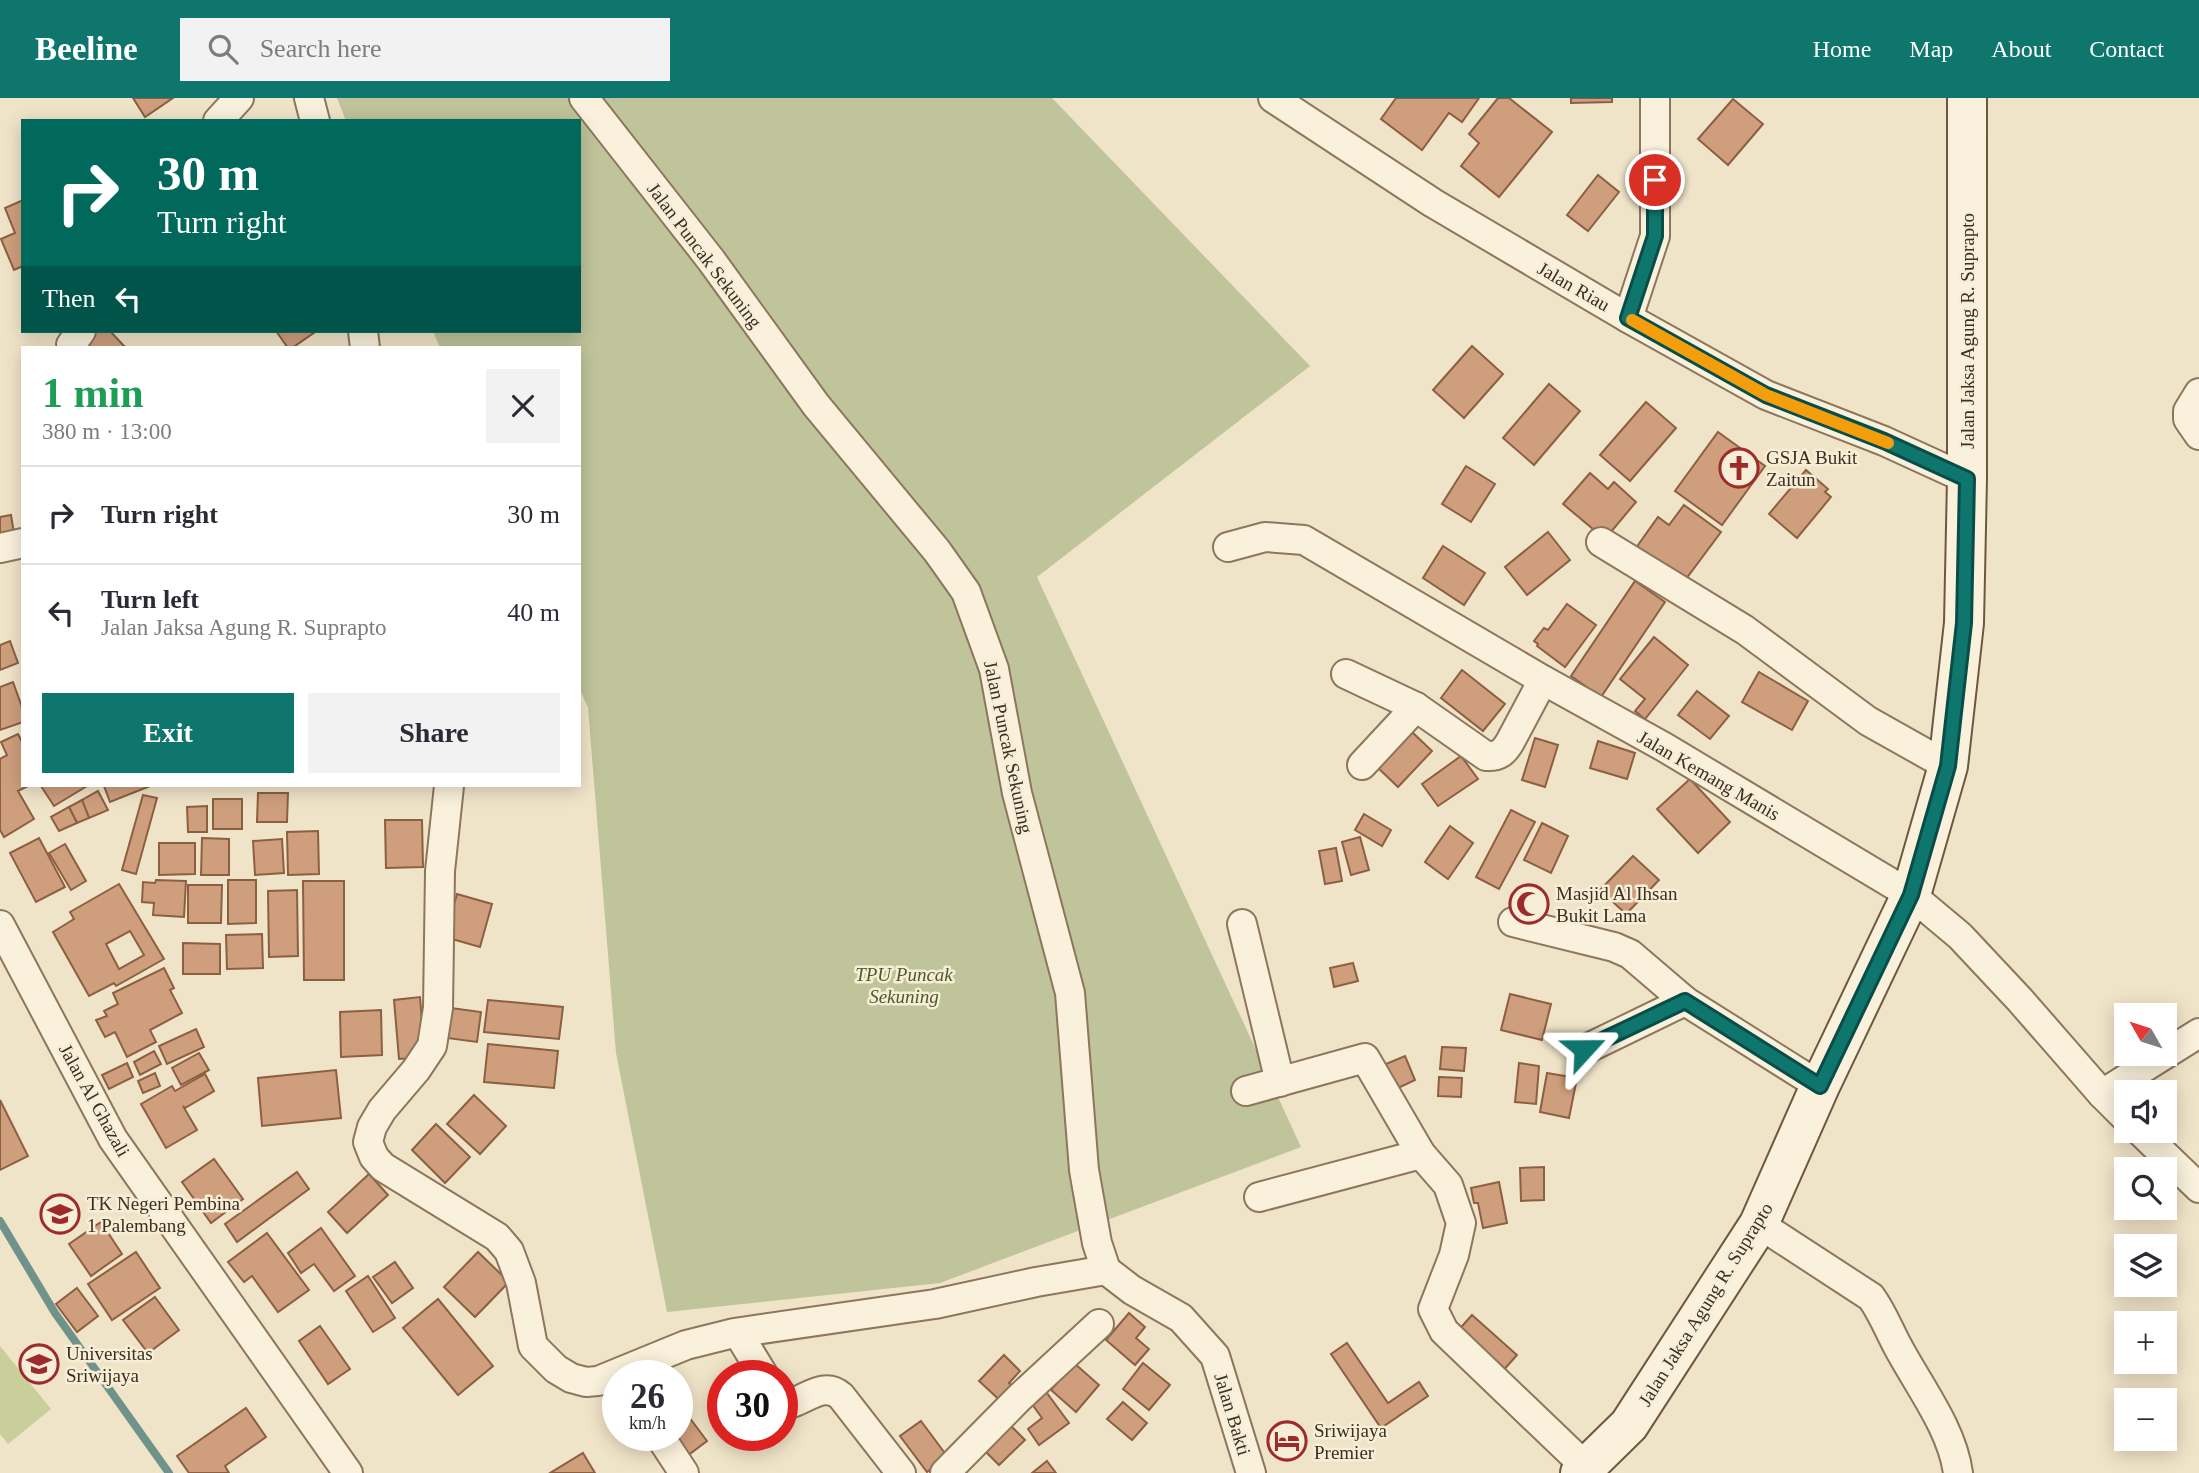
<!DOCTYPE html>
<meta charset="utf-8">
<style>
body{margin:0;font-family:"Times New Roman",serif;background:#f2f2f3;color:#2b2b33;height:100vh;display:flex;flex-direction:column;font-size:26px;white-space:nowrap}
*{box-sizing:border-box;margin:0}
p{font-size:23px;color:#7c7c81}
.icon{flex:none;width:38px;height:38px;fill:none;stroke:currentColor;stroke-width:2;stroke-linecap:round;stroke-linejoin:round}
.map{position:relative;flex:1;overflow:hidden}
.sheet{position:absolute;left:21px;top:248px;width:560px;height:441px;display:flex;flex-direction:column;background:#fff;border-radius:0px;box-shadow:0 4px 18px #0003}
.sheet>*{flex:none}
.hud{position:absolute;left:21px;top:21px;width:560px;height:214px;border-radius:0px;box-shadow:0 4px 18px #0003;background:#00695c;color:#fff;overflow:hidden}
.needle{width:46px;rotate:309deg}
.fabs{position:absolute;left:2114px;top:905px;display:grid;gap:14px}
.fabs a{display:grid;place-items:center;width:63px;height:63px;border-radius:0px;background:#fff;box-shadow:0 4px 18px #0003;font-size:35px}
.speed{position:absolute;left:602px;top:1262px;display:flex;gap:14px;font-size:35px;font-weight:700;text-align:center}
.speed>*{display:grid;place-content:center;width:91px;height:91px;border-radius:50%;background:#fff;box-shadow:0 4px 18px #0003;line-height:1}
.speed small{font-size:18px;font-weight:400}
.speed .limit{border:10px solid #d22;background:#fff;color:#111}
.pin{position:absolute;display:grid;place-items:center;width:60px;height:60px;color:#fff;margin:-30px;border:4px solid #fff;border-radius:50%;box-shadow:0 2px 7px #0007}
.me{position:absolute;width:77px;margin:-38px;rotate:66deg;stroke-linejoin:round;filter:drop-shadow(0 0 5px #0008)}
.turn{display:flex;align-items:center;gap:24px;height:147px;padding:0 21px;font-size:32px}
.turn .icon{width:91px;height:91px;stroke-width:2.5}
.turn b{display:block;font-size:49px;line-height:60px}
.then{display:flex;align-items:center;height:66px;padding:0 21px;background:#0003;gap:14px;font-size:26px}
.round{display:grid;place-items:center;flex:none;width:74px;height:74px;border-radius:0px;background:#f2f2f3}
.head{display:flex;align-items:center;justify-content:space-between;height:119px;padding:0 21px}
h1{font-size:42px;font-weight:800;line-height:52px;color:#1e9e55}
.cta{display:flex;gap:14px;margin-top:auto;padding:14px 21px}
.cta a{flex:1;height:80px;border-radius:0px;background:#0f766e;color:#fff;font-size:28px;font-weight:800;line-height:80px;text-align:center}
.cta a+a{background:#f2f2f3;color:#2b2b33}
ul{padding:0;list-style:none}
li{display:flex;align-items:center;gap:21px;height:98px;padding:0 21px;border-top:2px solid #e1e1e2}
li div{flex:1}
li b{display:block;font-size:26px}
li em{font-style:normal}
header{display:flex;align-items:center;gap:42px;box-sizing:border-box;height:98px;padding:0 35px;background:#0f766e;color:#fff}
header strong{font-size:33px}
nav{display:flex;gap:38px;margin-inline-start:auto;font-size:24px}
.search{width:490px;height:63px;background:#f2f2f3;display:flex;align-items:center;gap:18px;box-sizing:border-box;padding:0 24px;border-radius:0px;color:#7c7c81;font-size:26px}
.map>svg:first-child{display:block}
</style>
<header>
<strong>Beeline</strong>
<div class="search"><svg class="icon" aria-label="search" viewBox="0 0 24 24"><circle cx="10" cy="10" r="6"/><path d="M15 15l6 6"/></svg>Search here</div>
<nav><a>Home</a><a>Map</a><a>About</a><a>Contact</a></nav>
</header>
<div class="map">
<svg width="2199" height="1375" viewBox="0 0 2199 1375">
<rect width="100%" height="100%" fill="#f0e4c8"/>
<!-- green -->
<path fill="#c9cf9b" d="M0,1248L51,1311L8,1346L0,1336Z"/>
<!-- cemetery -->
<path fill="#bfc49a" d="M337,0H1052L1310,268L1037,479L1301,1049L940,1185L667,1214L616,955L588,610L579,589V250H440L433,233H579V23H346Z"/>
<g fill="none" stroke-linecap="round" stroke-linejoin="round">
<!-- stream -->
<path stroke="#6f938a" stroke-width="8" d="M0,1123L55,1215L169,1375"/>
</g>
<!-- building -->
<g fill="#cf9f7d" stroke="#8d5f41" stroke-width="2" fill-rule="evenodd">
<path d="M133,0H173L145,19Z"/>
<path d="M1396,0H1479L1462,24L1449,15L1422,52L1381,21Z"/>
<path d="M1498,0H1509L1552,34L1499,99L1461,68L1479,45L1469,36Z"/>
<path d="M1571,0H1612V4L1571,5Z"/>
<path d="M1733,1L1763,26L1728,67L1698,41Z"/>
<path d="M1598,77L1619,94L1588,133L1567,117Z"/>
<path d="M23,102V168L14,172L1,141L15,135L5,110Z"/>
<path d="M92,233H110L126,250H84Z"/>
<path d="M276,233H314L315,234L292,250H288Z"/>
<path d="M1472,248L1503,276L1464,320L1433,292Z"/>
<path d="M1549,286L1580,313L1534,367L1503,340Z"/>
<path d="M1646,304L1676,330L1630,383L1600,357Z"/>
<path d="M1718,334L1765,368L1722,427L1675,393Z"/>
<path d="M1466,368L1495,386L1471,424L1442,406Z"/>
<path d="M1806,372L1828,391L1825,394L1831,399L1797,440L1769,416Z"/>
<path d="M1590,375L1608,391L1614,384L1636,404L1605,441L1563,406Z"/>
<path d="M1684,407L1721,434L1680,489L1633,454L1658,419L1669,427Z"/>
<path d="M11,417L15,441L0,443V419Z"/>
<path d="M1548,434L1570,462L1527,497L1505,469Z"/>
<path d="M1443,448L1485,475L1464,507L1423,480Z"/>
<path d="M1635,483L1665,504L1601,599L1571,578Z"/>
<path d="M1567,506L1596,527L1565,569L1537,548L1538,546L1534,543L1544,530L1548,532Z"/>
<path d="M1654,539L1688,567L1645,621L1635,613L1645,601L1620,581Z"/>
<path d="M10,543L18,565L0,572V547Z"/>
<path d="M1462,572L1505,606L1483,633L1441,600Z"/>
<path d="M1759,574L1808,603L1792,632L1742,604Z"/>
<path d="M13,584L23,612V624L0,632V589Z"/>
<path d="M1697,593L1729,618L1710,641L1678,617Z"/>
<path d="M1410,632L1432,653L1398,689L1376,668Z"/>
<path d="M18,636L23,646V688H28L18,693L34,721L4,739L0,732V661L7,657L1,644Z"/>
<path d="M1535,640L1558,647L1545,689L1522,682Z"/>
<path d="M1598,643L1635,655L1627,681L1590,670Z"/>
<path d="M1461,658L1478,681L1438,708L1422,686Z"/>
<path d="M1690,681L1730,724L1698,755L1657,711Z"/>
<path d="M41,688H87L54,708Z"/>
<path d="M104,688H150L110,704Z"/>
<path d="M98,693L108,712L89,720L82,702Z"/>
<path d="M258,695H288L287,724H257Z"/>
<path d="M143,697L157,700L136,776L122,772Z"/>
<rect x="213" y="701" width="29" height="30"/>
<path d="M82,702L89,720L77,725L69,709Z"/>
<path d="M207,708V734H188L187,709Z"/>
<path d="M69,709L77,725L59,733L51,719Z"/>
<path d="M1511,712L1535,724L1499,791L1476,779Z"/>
<path d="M1364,716L1391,732L1382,748L1355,732Z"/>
<path d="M385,722H422L423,769L386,770Z"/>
<path d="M1542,725L1568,738L1551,775L1524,762Z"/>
<path d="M1450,728L1473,745L1448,781L1425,764Z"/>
<path d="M318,733L319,776L288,777L287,734Z"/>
<path d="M1360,739L1369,772L1351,777L1342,744Z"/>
<path d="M39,740L65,789L36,804L10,755Z"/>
<path d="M202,740L229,741V777H201Z"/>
<path d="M282,741L284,775L255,777L253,743Z"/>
<path d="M159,745H195V776L159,777Z"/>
<path d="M65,746L86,783L71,792L49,755Z"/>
<path d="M1336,750L1342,783L1325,786L1319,753Z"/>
<path d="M1633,758L1659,782L1626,816L1600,792Z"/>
<path d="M156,782L186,783L184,819L153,817L154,805L142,804L143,784L155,785Z"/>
<path d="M228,782H256V825L228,826Z"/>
<path d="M303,783H344V882H304Z"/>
<path d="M119,786L164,861L116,888L114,885L89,898L53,834L74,821L70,814ZM130,833L144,857L119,871L106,846Z"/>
<path d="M188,787H222L221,825H188Z"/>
<path d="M297,792L298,858L269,859L268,793Z"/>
<path d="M457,796L492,806L480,849L445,839Z"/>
<path d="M262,836L263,870L227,871L226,837Z"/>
<path d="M183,845L220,846V876H183Z"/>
<path d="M1353,865L1358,883L1334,889L1330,870Z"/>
<path d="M164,870L174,890L170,892L182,915L150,932L156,944L127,959L115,934L105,939L96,922L107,918L104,913L118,906L113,895Z"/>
<path d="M1510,896L1551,906L1542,942L1501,932Z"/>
<path d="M420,899L425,959L399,961L394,902Z"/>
<path d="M488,902L563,909L559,941L484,934Z"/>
<path d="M451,910L481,914L477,944L447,940Z"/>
<path d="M381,912L382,957L341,959L340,914Z"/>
<path d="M196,931L204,949L167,966L159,948Z"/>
<path d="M488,946L558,953L554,990L484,984Z"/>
<path d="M1442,949L1466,950L1464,973L1440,971Z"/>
<path d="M154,953L161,966L140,977L134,964Z"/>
<path d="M199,955L209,972L181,987L172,970Z"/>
<path d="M1405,958L1415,982L1392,993L1381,968Z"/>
<path d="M127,965L133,979L109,991L102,977Z"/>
<path d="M1519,965L1539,968L1536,1006L1515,1004Z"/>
<path d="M336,972L341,1020L262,1028L258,980Z"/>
<path d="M155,975L160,988L143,995L138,983Z"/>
<path d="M1547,975L1577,980L1569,1020L1540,1014Z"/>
<path d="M205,976L214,993L185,1010L183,1008L197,1032L166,1050L141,1006L172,988L175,993Z"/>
<path d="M1439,979L1462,980L1461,999L1438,998Z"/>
<path d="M474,997L506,1028L480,1056L447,1026Z"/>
<path d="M0,1002L28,1058L0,1072Z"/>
<path d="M436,1026L470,1059L445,1085L412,1052Z"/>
<path d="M214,1061L243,1101L211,1125L182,1084Z"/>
<path d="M1544,1069V1102L1521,1103L1520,1070Z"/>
<path d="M297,1074L309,1091L237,1144L225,1126Z"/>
<path d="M369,1076L388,1097L347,1135L328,1114Z"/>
<path d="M1499,1084L1507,1125L1483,1130L1478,1105H1474L1471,1090Z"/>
<path d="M101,1124L122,1156L91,1178L69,1146Z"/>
<path d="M321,1130L355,1178L334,1193L314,1166L301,1175L288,1155Z"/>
<path d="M267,1135L309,1192L278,1214L252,1178L244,1184L228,1164Z"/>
<path d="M136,1154L160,1190L112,1222L88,1186Z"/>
<path d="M478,1154L509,1184L475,1219L444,1189Z"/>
<path d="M395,1164L413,1190L392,1205L373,1179Z"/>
<path d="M368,1178L395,1220L373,1234L346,1193Z"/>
<path d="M77,1190L98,1218L77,1234L56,1206Z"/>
<path d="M155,1199L179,1232L148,1255L123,1222Z"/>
<path d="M438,1201L493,1268L458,1297L403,1230Z"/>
<path d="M1129,1215L1145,1229L1136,1240L1149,1251L1135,1267L1106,1242Z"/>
<path d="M1472,1217L1517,1257L1501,1275L1455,1236Z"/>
<path d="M320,1228L350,1271L328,1286L299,1243Z"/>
<path d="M1347,1245L1388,1305L1419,1284L1428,1298L1381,1330L1331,1256Z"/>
<path d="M1004,1257L1020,1273L1009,1285L1018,1293L1005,1307L979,1283Z"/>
<path d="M1074,1265L1099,1287L1076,1314L1051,1292Z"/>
<path d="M1143,1265L1170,1287L1149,1312L1123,1291Z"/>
<path d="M1044,1291L1069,1325L1039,1347L1028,1331L1042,1320L1029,1302Z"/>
<path d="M1123,1304L1147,1325L1132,1342L1107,1321Z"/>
<path d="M246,1310L266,1339L225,1368L229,1375H189L177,1358Z"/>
<path d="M683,1311L707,1343L687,1358L670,1337H677V1316Z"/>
<path d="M921,1323L947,1358L927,1374L900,1338Z"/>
<path d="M1008,1325L1025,1342L999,1367L982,1350Z"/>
<path d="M583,1355L595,1375H550Z"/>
<path d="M1047,1363L1056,1375H1032Z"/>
</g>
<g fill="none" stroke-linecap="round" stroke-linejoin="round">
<!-- minor casing -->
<g stroke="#8d765c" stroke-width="32">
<g id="minor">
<path d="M309,0L315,23"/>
<path d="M584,0L711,162L816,307L937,453L966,494L994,571L1017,695L1070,895L1084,1072L1097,1145L1106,1172"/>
<path d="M1273,0L1433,105L1628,220L1766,297L1884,343L1967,381"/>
<path d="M218,23L239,0"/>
<path d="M1628,220L1655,138V0"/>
<path d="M363,233L365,250"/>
<path d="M71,247L81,233"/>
<path d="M2199,295L2188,313V321L2199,337"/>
<path d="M1601,444L1745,532L1868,623L1948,668"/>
<path d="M1228,449L1265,439L1304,442L1543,582L1664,649L1911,797L1960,838L2020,902L2102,996L2126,1020"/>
<path d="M0,450L23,445"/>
<path d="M1346,576L1416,609L1486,658C1499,659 1504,654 1510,644L1543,582"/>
<path d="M1362,667L1416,609"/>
<path d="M449,688L440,773L438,910L432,948L416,972L382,1012L372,1029L368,1044L374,1059L383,1069L497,1139L509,1153L521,1185L533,1248L556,1271L571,1280L586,1284L598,1283L686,1247L734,1235L935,1206L1036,1184L1106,1172L1132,1192L1181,1220L1215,1258L1251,1375"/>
<path d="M1513,824L1614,849L1630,856L1685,903L1820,988"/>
<path d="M1242,826L1280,984"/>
<path d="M0,827L113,1041L348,1375"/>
<path d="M1584,952L1685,903"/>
<path d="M1246,993L1365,960L1421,1056L1448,1087L1461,1125L1454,1157L1433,1211L1444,1233L1586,1369"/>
<path d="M2102,996L2199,935"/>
<path d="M2139,1032L2199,1090"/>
<path d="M1259,1099L1421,1056"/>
<path d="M1759,1126L1871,1199C1882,1214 1888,1230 1897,1247C1918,1287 1952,1330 1958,1375"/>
<path d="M738,1235L764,1278"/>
<path d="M782,1298L792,1305C809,1299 825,1284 841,1298L901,1375"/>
<path d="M659,1337L684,1375"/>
<path d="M945,1375L1019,1300L1099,1226"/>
</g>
</g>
<!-- secondary casing -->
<g stroke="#6f573f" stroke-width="42">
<path id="secondary" d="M1580,1375L1629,1327L1759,1126L1820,988L1911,797L1948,668L1964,525L1967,381V0"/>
</g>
<!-- minor -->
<use href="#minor" stroke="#faf1dc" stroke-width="28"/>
<!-- secondary -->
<use href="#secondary" stroke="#faf1dc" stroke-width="38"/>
</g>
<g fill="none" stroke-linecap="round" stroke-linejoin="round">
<!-- route casing -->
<g stroke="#0a4d48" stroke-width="18">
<path id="route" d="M1584,951L1685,903L1820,988L1911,797L1948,668L1964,525L1967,381L1884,343L1766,297L1628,220L1655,138V82"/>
</g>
<!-- route -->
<use href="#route" stroke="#0f766e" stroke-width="12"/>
<!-- slow -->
<path stroke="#f59e0b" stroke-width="12" d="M1632,222L1766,297L1888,345"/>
</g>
<!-- icons -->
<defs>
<g id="church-ring" transform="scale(2.0125)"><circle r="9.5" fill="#f7eed8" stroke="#9e2a2b" stroke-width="1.5"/><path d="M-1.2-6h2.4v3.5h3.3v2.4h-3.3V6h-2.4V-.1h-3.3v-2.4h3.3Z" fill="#9e2a2b"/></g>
<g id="mosque-ring" transform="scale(2.0125)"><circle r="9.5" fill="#f7eed8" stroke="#9e2a2b" stroke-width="1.5"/><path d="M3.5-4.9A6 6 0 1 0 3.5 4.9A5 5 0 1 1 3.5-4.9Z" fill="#9e2a2b"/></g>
<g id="school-ring" transform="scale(2.0125)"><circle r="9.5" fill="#f7eed8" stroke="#9e2a2b" stroke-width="1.5"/><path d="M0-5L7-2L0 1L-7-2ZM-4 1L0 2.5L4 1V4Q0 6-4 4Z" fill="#9e2a2b"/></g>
<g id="university-ring" transform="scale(2.0125)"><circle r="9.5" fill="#f7eed8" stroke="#9e2a2b" stroke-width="1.5"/><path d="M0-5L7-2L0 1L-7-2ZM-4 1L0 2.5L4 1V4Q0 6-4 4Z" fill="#9e2a2b"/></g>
<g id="hotel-ring" transform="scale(2.0125)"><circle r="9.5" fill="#f7eed8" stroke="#9e2a2b" stroke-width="1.5"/><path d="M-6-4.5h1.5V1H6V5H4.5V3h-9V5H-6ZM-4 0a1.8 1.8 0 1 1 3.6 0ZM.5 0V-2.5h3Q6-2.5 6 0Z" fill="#9e2a2b"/></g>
</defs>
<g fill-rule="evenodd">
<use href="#church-ring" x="1739" y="370"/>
<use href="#mosque-ring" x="1529" y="806"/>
<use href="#school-ring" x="60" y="1116"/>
<use href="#university-ring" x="39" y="1266"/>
<use href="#hotel-ring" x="1287" y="1343"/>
</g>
<g text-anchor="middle" stroke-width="5" stroke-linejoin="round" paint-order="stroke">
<!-- street labels -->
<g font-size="19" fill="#3d2e20" stroke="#f7eed8">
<text transform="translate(705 157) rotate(53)" y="7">Jalan Puncak Sekuning</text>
<text transform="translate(1574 188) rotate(30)" y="7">Jalan Riau</text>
<text transform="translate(1967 233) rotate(-90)" y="7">Jalan Jaksa Agung R. Suprapto</text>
<text transform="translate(1009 649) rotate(78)" y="7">Jalan Puncak Sekuning</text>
<text transform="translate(1709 677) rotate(30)" y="7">Jalan Kemang Manis</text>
<text transform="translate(95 1002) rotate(61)" y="7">Jalan Al Ghazali</text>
<text transform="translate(1705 1206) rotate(-58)" y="7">Jalan Jaksa Agung R. Suprapto</text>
<text transform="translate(1233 1316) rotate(73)" y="7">Jalan Bakti</text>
</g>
<!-- poi labels -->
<g font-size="19" fill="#3d2e20" stroke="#f7eed8" text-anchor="start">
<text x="1766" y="366">GSJA Bukit<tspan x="1766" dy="22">Zaitun</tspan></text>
<text x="1556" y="802">Masjid Al Ihsan<tspan x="1556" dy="22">Bukit Lama</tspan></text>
<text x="87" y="1112">TK Negeri Pembina<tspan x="87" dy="22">1 Palembang</tspan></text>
<text x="66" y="1262">Universitas<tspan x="66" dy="22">Sriwijaya</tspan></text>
<text x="1314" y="1339">Sriwijaya<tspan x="1314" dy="22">Premier</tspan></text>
</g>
<!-- park labels -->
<g font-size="19" font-style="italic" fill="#4d5a26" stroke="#f7eed8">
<text x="904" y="883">TPU Puncak<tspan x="904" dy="22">Sekuning</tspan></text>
</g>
</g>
</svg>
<div class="fabs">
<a><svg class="needle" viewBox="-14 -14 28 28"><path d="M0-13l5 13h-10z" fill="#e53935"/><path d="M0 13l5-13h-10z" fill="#7c7c81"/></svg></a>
<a><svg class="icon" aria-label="sound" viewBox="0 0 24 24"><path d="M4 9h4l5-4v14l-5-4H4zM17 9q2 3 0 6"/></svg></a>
<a><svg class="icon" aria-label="search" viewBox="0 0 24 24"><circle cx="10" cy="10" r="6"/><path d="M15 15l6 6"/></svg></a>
<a><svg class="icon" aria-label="layers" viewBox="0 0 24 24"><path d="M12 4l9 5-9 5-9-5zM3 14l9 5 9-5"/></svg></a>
<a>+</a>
<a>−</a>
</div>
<div class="speed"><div>26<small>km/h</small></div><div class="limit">30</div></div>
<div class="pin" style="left:1655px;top:82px;background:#d93025"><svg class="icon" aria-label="arrive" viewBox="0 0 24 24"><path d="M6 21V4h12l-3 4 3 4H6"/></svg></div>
<svg class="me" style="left:1584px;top:951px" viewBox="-20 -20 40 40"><path d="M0-17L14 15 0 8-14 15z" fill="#0f766e" stroke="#fff" stroke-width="4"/></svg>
<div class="hud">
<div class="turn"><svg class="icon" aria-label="right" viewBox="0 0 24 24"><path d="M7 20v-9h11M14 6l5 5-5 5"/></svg><div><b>30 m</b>Turn right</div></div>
<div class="then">Then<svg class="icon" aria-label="left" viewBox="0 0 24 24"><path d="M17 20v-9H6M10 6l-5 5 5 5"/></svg></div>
</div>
<section class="sheet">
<div class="head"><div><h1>1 min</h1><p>380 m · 13:00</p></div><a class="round"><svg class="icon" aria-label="close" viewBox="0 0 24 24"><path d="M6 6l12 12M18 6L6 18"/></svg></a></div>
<ul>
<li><svg class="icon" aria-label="right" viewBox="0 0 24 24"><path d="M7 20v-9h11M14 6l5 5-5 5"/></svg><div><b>Turn right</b></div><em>30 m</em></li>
<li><svg class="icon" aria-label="left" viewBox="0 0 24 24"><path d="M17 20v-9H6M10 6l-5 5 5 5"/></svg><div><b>Turn left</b><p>Jalan Jaksa Agung R. Suprapto</p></div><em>40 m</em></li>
</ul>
<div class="cta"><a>Exit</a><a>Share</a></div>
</section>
</div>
